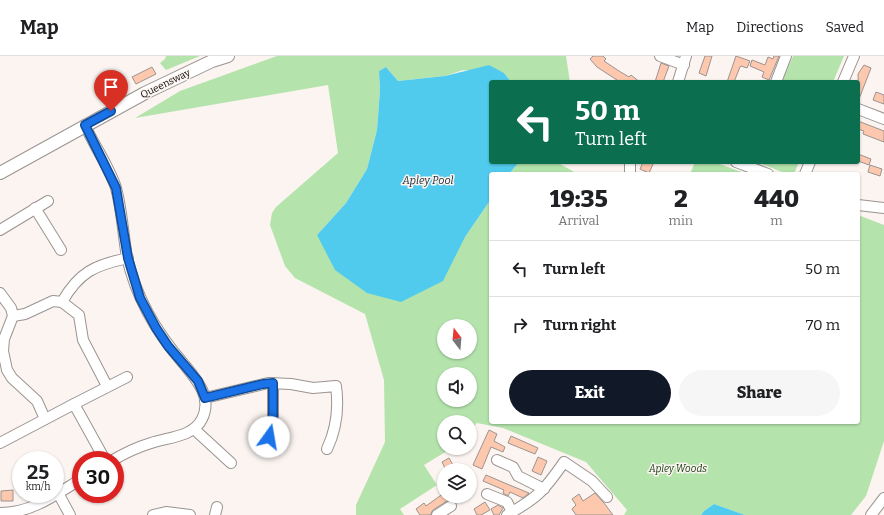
<!DOCTYPE html>
<style>
body{margin:0;font-family:Bitter,serif;background:#f6f6f6;color:#202124;height:100vh;display:flex;flex-direction:column;font-size:15px;white-space:nowrap}
*{box-sizing:border-box;margin:0}
p{font-size:13px;color:#757577}
.icon{flex:none;width:22px;height:22px;fill:none;stroke:currentColor;stroke-width:2;stroke-linecap:round;stroke-linejoin:round}
.map{position:relative;flex:1;overflow:hidden}
.sheet{position:absolute;left:489px;top:116px;width:371px;height:252px;display:flex;flex-direction:column;background:#fff;border-radius:4px;box-shadow:0 1px 3px #0004}
.sheet>*{flex:none}
.banner{position:absolute;left:489px;top:24px;width:371px;height:84px;border-radius:4px;box-shadow:0 1px 3px #0004;background:#0b6e4f;color:#fff;overflow:hidden}
.needle{width:26px;rotate:344deg}
.controls{position:absolute;left:437px;top:263px;display:grid;gap:8px}
.controls a{display:grid;place-items:center;width:40px;height:40px;border-radius:50%;background:#fff;box-shadow:0 1px 3px #0004;font-size:20px}
.speed{position:absolute;left:12px;top:395px;display:flex;gap:8px;font-size:20px;font-weight:700;text-align:center}
.speed>*{display:grid;place-content:center;width:52px;height:52px;border-radius:50%;background:#fff;box-shadow:0 1px 3px #0004;line-height:1}
.speed small{font-size:10px;font-weight:400}
.speed .limit{border:6px solid #d22;background:#fff;color:#111}
.pin{position:absolute;display:grid;place-items:center;width:34px;height:34px;color:#fff;margin:-41px -17px;border-radius:50% 50% 50% 0;rotate:-45deg;box-shadow:0 0 4px #0007}
.pin .icon{rotate:45deg}
.me{position:absolute;width:44px;margin:-22px;rotate:13deg;stroke-linejoin:round;filter:drop-shadow(0 0 3px #0008)}
.turn{display:flex;align-items:center;gap:14px;height:84px;padding:0 20px;font-size:18px}
.turn .icon{width:52px;height:52px;stroke-width:2.5}
.turn b{display:block;font-size:28px;line-height:34px}
.eta{display:flex;justify-content:space-evenly;align-items:center;height:68px;text-align:center}
.eta b{font-size:24px;font-weight:800;line-height:28px}
.cta{display:flex;gap:8px;margin-top:auto;padding:8px 20px}
.cta a{flex:1;height:46px;border-radius:24px;background:#111827;color:#fff;font-size:16px;font-weight:800;line-height:46px;text-align:center}
.cta a+a{background:#f6f6f6;color:#202124}
ul{padding:0;list-style:none}
li{display:flex;align-items:center;gap:12px;height:56px;padding:0 20px;border-top:1px solid #e0e0e0}
li div{flex:1}
li b{display:block;font-size:15px}
li em{font-style:normal}
header{display:flex;align-items:center;gap:24px;box-sizing:border-box;height:56px;padding:0 20px;background:#fff;border-bottom:1px solid #e0e0e0}
header strong{font-size:19px}
nav{display:flex;gap:22px;margin-inline-start:auto;font-size:14px}
.map>svg:first-child{display:block}
</style>
<header>
<strong>Map</strong>
<nav><a>Map</a><a>Directions</a><a>Saved</a></nav>
</header>
<div class="map">
<svg width="884" height="459" viewBox="0 0 884 459">
<rect width="100%" height="100%" fill="#fbf4f1"/>
<!-- green -->
<g fill="#b4e4ac" fill-rule="evenodd">
<path d="M166,0H200L166,14L160,7L165,3Z"/>
<path d="M277,0H566L570,26H511L504,17L463,14L445,20L398,25L386,11L379,15L380,34L377,74L367,113L346,147L317,179L465,181L491,143V366H858V159L884,169V385L866,440L851,459H745L714,448L704,455L701,459H624L627,454L586,406L503,372L477,367L470,374V366H444V392H452L424,409L437,429L400,453L404,459H356V449L385,386L384,324L365,258L295,222L285,210L270,169L272,157L276,151L338,97L328,29L135,62L180,35ZM444,270H470V296H444ZM444,318H470V344H444Z"/>
<path d="M793,0H844L833,26H782Z"/>
<path d="M519,106H561L560,108L578,118H509Z"/>
<path d="M695,106H714L747,118H690Z"/>
<path d="M757,106H799L794,118H787Z"/>
</g>
<!-- water -->
<g fill="#51cbed">
<path d="M489,9L504,17L511,26H491V106H519L509,118H491V143L465,181L443,225L401,246L367,237L335,214L317,179L346,147L367,113L377,74L380,34L379,15L386,11L398,25L445,20Z"/>
<path d="M714,448L745,459H701L704,455Z"/>
</g>
<!-- building -->
<g fill="#fec8af" stroke="#9b9491">
<path d="M593,0H603L606,3L604,5L619,15L629,21L631,19L640,26H620L597,11L590,3Z"/>
<path d="M705,0H712L706,20L699,17Z"/>
<path d="M736,0L750,5L747,12L741,10L740,11L734,26H727Z"/>
<path d="M774,0H779L769,24L762,21L764,16L750,10L752,4L765,9L768,1L773,3Z"/>
<path d="M661,7L669,10L663,26H655Z"/>
<path d="M864,9L871,12L859,43L858,18Z"/>
<path d="M152,11L156,18L136,28L132,21Z"/>
<path d="M876,36L884,39V48L873,44Z"/>
<path d="M858,65L884,75V86L863,78L864,75L858,73Z"/>
<path d="M858,98L871,103L869,109L858,105Z"/>
<path d="M643,106H654L649,117L640,113Z"/>
<path d="M870,109L882,113L880,120L868,116Z"/>
<path d="M489,374L497,378L494,385L505,391L503,396L491,391L482,413L473,409Z"/>
<path d="M511,380L538,392L535,398L508,387Z"/>
<path d="M538,401L547,405L541,419L532,415Z"/>
<path d="M449,402L456,414H446L442,406Z"/>
<path d="M486,419L507,428L529,437L523,442L510,436L508,440L503,437L504,434L483,425Z"/>
<path d="M13,434V445H1V435Z"/>
<path d="M444,437V440H450L452,444L447,445L433,454L430,459H420L416,453L424,447L426,450Z"/>
<path d="M595,437L604,447L613,459H576L572,453L576,449L572,443L579,438L583,445Z"/>
<path d="M485,446L490,454L481,459H477L474,453Z"/>
<path d="M498,449L503,452L499,459H494L491,453Z"/>
</g>
<g fill="none" stroke-linecap="round" stroke-linejoin="round">
<!-- minor casing -->
<g stroke="#9a9491" stroke-width="12">
<g id="minor">
<path d="M660,0L684,9"/>
<path d="M678,26L686,0"/>
<path d="M776,26L786,0"/>
<path d="M843,26L854,0"/>
<path d="M858,53L884,63"/>
<path d="M85,69C94,90 109,110 116,132C122,154 123,178 127,201C136,242 156,276 183,307C196,323 213,341 202,363C193,381 169,381 151,387C138,391 125,397 113,404"/>
<path d="M736,106L768,118"/>
<path d="M630,118V106"/>
<path d="M805,118L810,106"/>
<path d="M858,149L884,152"/>
<path d="M35,152L61,194"/>
<path d="M0,174L48,145"/>
<path d="M0,237L11,252L13,260L4,283L3,295L7,314L12,322L37,345L45,363"/>
<path d="M62,246C79,216 95,209 128,202"/>
<path d="M13,260L25,258L53,245L62,246L79,259L83,284L107,330"/>
<path d="M205,342L268,327L291,328L313,332L336,330C339,352 337,372 327,393"/>
<path d="M74,348L127,321"/>
<path d="M194,373L231,407"/>
<path d="M0,387L74,348L105,404"/>
<path d="M266,389L273,360V327"/>
<path d="M497,404L513,411L518,420L544,433"/>
<path d="M58,437L70,459"/>
<path d="M487,438L507,446L512,456"/>
<path d="M0,457C32,457 55,439 81,423"/>
<path d="M153,459L166,456L190,459"/>
<path d="M215,459L217,451"/>
<path d="M437,459L451,450"/>
<path d="M507,459C537,442 544,435 564,406L592,425L607,441"/>
<path d="M871,459L884,442"/>
</g>
</g>
<!-- major casing -->
<g stroke="#9a9491" stroke-width="14">
<path id="major" d="M0,117L145,37L212,5L228,0"/>
</g>
<!-- minor -->
<use href="#minor" stroke="#fff" stroke-width="10"/>
<!-- major -->
<use href="#major" stroke="#fff" stroke-width="12"/>
</g>
<g fill="none" stroke-linecap="round" stroke-linejoin="round">
<!-- route casing -->
<g stroke="#114b97" stroke-width="10">
<path id="route" d="M111,55L85,69L116,132L128,202L140,242L156,272L168,290L198,325L205,342L263,328L273,327V360L269,381"/>
</g>
<!-- route -->
<use href="#route" stroke="#1a73e8" stroke-width="7"/>
</g>
<g text-anchor="middle" stroke-width="3" stroke-linejoin="round" paint-order="stroke">
<!-- street labels -->
<g font-size="10" fill="#100d0c" stroke="#fbf4f1">
<text transform="translate(165 27) rotate(-26)" y="4">Queensway</text>
</g>
<!-- park labels -->
<g font-size="10" font-style="italic" fill="#133c0d" stroke="#fbf4f1">
<text x="678" y="416">Apley Woods</text>
</g>
<!-- water labels -->
<g font-size="11" font-style="italic" fill="#182d34" stroke="#fbf4f1">
<text x="428" y="128">Apley Pool</text>
</g>
</g>
</svg>
<div class="controls">
<a><svg class="needle" viewBox="-14 -14 28 28"><path d="M0-13l5 13h-10z" fill="#e53935"/><path d="M0 13l5-13h-10z" fill="#757577"/></svg></a>
<a><svg class="icon" aria-label="sound" viewBox="0 0 24 24"><path d="M4 9h4l5-4v14l-5-4H4zM17 9q2 3 0 6"/></svg></a>
<a><svg class="icon" aria-label="search" viewBox="0 0 24 24"><circle cx="10" cy="10" r="6"/><path d="M15 15l6 6"/></svg></a>
<a><svg class="icon" aria-label="layers" viewBox="0 0 24 24"><path d="M12 4l9 5-9 5-9-5zM3 14l9 5 9-5"/></svg></a>
</div>
<div class="speed"><div>25<small>km/h</small></div><div class="limit">30</div></div>
<div class="pin" style="left:111px;top:55px;background:#d93025"><svg class="icon" aria-label="arrive" viewBox="0 0 24 24"><path d="M6 21V4h12l-3 4 3 4H6"/></svg></div>
<svg class="me" style="left:269px;top:381px" viewBox="-20 -20 40 40"><circle r="19" fill="#fff"/><path d="M0-13L10 11 0 6-10 11z" fill="#1a73e8"/></svg>
<div class="banner">
<div class="turn"><svg class="icon" aria-label="left" viewBox="0 0 24 24"><path d="M17 20v-9H6M10 6l-5 5 5 5"/></svg><div><b>50 m</b>Turn left</div></div>
</div>
<section class="sheet">
<div class="eta">
<div><b>19:35</b><p>Arrival</p></div>
<div><b>2</b><p>min</p></div>
<div><b>440</b><p>m</p></div>
</div>
<ul>
<li><svg class="icon" aria-label="left" viewBox="0 0 24 24"><path d="M17 20v-9H6M10 6l-5 5 5 5"/></svg><div><b>Turn left</b></div><em>50 m</em></li>
<li><svg class="icon" aria-label="right" viewBox="0 0 24 24"><path d="M7 20v-9h11M14 6l5 5-5 5"/></svg><div><b>Turn right</b></div><em>70 m</em></li>
</ul>
<div class="cta"><a>Exit</a><a>Share</a></div>
</section>
</div>
